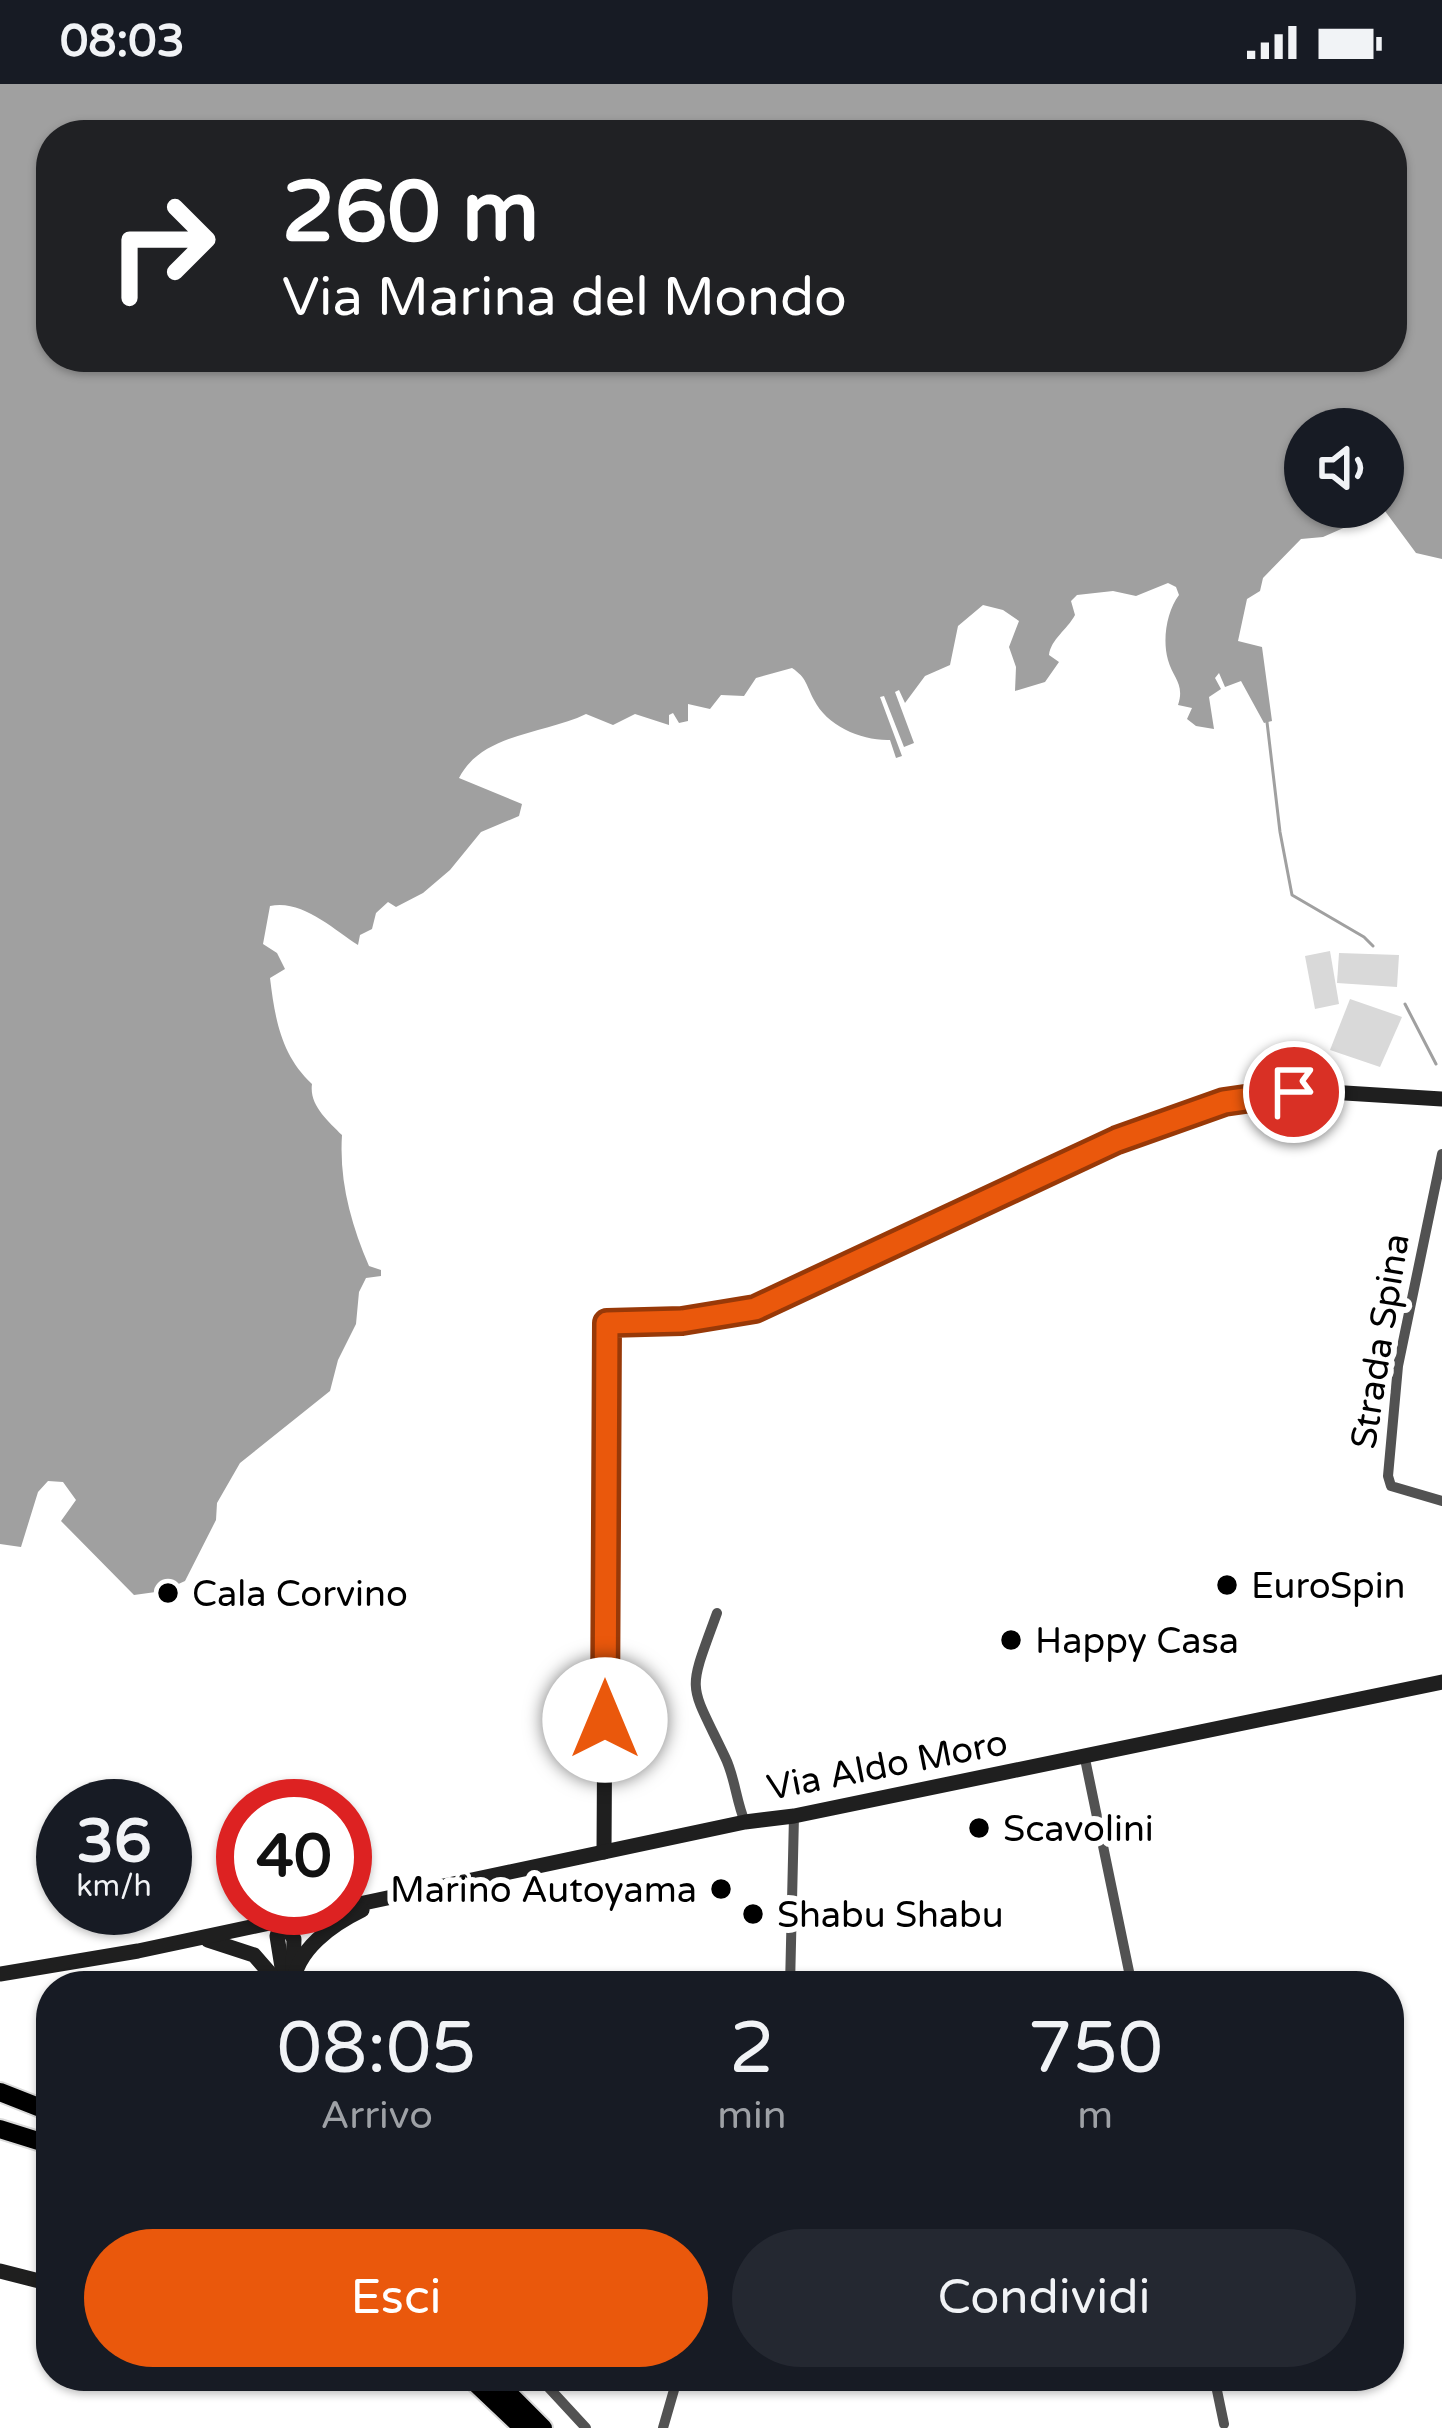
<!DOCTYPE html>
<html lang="it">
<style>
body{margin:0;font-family:"Varela Round",sans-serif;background:#242831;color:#f1f3f6;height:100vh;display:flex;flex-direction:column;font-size:45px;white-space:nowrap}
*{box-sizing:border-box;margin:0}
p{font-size:39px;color:#9ea1a6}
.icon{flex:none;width:66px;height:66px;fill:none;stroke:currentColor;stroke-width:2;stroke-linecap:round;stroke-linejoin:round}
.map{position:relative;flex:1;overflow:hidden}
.panel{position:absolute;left:36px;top:1887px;width:1368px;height:420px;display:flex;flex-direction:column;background:#171b24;border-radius:48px;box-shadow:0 3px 9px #0004}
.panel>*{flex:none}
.banner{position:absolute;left:36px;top:36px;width:1371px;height:252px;border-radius:48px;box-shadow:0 3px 9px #0004;background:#202124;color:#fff;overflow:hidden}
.tools{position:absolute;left:1284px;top:324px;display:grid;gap:24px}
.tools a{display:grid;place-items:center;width:120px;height:120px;border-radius:50%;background:#171b24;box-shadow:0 3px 9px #0004;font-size:60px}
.speed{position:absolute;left:36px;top:1695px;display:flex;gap:24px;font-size:60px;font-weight:700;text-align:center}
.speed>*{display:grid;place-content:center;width:156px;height:156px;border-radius:50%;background:#171b24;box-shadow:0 3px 9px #0004;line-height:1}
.speed small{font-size:30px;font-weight:400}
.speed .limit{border:18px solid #d22;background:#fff;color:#111}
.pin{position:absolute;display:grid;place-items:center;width:102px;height:102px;color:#fff;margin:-51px;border:6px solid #fff;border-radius:50%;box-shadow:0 3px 12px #0007}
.me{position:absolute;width:132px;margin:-66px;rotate:0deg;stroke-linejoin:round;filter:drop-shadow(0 0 9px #0008)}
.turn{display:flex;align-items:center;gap:42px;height:252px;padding:0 48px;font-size:54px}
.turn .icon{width:156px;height:156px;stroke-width:2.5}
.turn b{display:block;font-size:84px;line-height:102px}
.eta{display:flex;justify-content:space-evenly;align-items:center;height:204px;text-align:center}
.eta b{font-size:72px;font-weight:600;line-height:84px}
.action{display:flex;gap:24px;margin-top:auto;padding:24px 48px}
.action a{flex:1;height:138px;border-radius:72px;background:#ea580c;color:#fff;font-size:48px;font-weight:600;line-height:138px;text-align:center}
.action a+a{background:#242831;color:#f1f3f6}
.status{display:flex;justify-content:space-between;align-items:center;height:84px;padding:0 60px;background:#171b24;direction:ltr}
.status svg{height:33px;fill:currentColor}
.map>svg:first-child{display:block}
</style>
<div class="status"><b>08:03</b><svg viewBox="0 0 49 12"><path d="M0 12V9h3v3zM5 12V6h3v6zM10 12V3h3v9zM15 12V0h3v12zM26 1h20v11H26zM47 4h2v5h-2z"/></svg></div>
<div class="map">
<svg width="1442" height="2344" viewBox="0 0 1442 2344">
<rect width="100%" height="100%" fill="#fff"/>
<!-- green -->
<g fill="#d9d9d9">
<path d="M1330,867L1339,920L1315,925L1305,872Z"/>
<path d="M1339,869L1399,871L1397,903L1337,899Z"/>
<path d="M1350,915L1402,933L1380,983L1330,966Z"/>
</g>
<!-- water -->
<path fill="#a0a0a0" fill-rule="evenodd" d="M0,0H1442V475L1416,469L1382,423L1383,345H1305V423H1354L1348,442L1323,453L1301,455L1263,494L1260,507L1247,515L1238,557L1262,563L1272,637L1264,639L1241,597L1225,603L1219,589L1215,594L1221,605L1209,613L1214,645L1196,642L1187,635L1192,624L1178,621C1185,600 1173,594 1168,576C1162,555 1167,527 1179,511L1176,503L1168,499L1136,512L1113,507L1077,511L1071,517L1075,531C1067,546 1051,555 1049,571L1059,578L1045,598L1015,607L1016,583L1009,563L1019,537L1003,526L983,521L958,542L950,581L925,592L905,619L899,606L895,608L914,659L904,663L884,612L880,613L902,672L896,674L890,656C862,657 827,642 814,616C806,601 807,594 792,584L756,594L744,612L721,611L710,625L688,620V637L679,639L673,629L669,631V641L635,630L613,641L586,630C545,650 482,649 459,694L522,720L519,732L481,748L450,786L423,809L396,823L388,818L376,829L372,845L360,851L358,861C333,845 302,815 270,822L263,860L277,869L285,885L270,894C275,935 281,971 312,1000C309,1021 328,1037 342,1051C339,1097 351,1140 369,1182L381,1186V1192L366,1194L359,1208L356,1240L338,1276L330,1307L240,1379L217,1419L216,1436L185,1497L163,1507L134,1511L61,1437L76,1416L63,1398L48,1397L38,1408L21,1463L0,1460ZM1392,51V273H51V51Z"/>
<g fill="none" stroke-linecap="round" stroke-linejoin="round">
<!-- stream -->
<g stroke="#a0a0a0" stroke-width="3">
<path d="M1267,638L1280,748L1292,811L1364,853L1373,862"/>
<path d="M1405,920L1436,980"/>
</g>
<!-- highway casing -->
<g stroke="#dbdbdb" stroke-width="22">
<g id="highway">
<path d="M0,2008L51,2028"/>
<path d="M0,2045L51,2061"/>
<path d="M468,2292L523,2344"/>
<path d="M491,2292L543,2344"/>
</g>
</g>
<!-- street -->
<g stroke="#525252" stroke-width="10">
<path d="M1442,1070L1398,1282L1388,1392L1391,1402L1442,1417"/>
<path d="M717,1529C687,1612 688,1595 725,1673C735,1693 736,1717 745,1738"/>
<path d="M1084,1670L1132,1902"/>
<path d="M790,1902L794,1732"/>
<path d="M538,2292L586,2344"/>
<path d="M1214,2292L1224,2340"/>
<path d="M663,2344L678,2292"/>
</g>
<!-- secondary -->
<g stroke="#1f1f1f" stroke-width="15">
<path d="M604,1768L607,1239L682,1237L755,1225L1090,1067L1224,1018L1329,1008L1442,1015"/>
<path d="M345,1823L745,1738L794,1732L1442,1598"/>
<path d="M282,1836L277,1852L285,1902"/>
<path d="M282,1836L294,1855L293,1888"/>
<path d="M208,1856L254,1871L281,1902"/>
<path d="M0,1890L138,1867L340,1824"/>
<path d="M293,1902C295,1866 333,1840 362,1826"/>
<path d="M0,2187L51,2200"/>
</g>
<!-- highway -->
<use href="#highway" stroke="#000" stroke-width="18"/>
</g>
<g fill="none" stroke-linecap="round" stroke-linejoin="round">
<!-- route casing -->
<g stroke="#983908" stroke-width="30">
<path id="route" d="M605,1636L607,1239L682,1237L755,1225L1117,1056L1224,1018L1294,1008"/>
</g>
<!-- route -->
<use href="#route" stroke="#ea580c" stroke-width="21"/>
</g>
<!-- markers -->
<g fill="#000" stroke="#fff" stroke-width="4.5">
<circle cx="1227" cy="1501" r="12"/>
<circle cx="168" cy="1509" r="12"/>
<circle cx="1011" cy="1556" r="12"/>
<circle cx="979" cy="1744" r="12"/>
<circle cx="721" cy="1805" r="12"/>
<circle cx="753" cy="1830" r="12"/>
</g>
<g text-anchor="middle" stroke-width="12" stroke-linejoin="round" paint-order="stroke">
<!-- street labels -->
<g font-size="36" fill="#000" stroke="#fff">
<text transform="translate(1379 1257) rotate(-81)" y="13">Strada Spina</text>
<text transform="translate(887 1680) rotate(-11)" y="13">Via Aldo Moro</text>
</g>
<!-- poi labels -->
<g font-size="36" fill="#000" stroke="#fff" text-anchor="start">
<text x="1251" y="1514">EuroSpin</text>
<text x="192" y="1522">Cala Corvino</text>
<text x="1035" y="1569">Happy Casa</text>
<text x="1003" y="1757">Scavolini</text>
<text x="697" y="1818" text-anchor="end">Marino Autoyama</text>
<text x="777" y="1843">Shabu Shabu</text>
</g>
</g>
</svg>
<div class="tools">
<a><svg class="icon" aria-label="sound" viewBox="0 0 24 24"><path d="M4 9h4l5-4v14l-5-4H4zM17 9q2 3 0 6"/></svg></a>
</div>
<div class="speed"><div>36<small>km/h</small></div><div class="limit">40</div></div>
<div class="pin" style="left:1294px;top:1008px;background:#d93025"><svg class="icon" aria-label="arrive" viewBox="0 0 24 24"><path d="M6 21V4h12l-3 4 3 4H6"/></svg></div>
<svg class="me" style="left:605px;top:1636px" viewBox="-20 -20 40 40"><circle r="19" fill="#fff"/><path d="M0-13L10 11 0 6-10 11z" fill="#ea580c"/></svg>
<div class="banner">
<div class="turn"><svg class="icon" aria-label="right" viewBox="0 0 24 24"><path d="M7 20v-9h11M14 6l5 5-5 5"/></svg><div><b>260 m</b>Via Marina del Mondo</div></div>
</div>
<section class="panel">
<div class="eta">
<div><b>08:05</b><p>Arrivo</p></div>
<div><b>2</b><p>min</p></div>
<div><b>750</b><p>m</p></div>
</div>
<div class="action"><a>Esci</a><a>Condividi</a></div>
</section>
</div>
